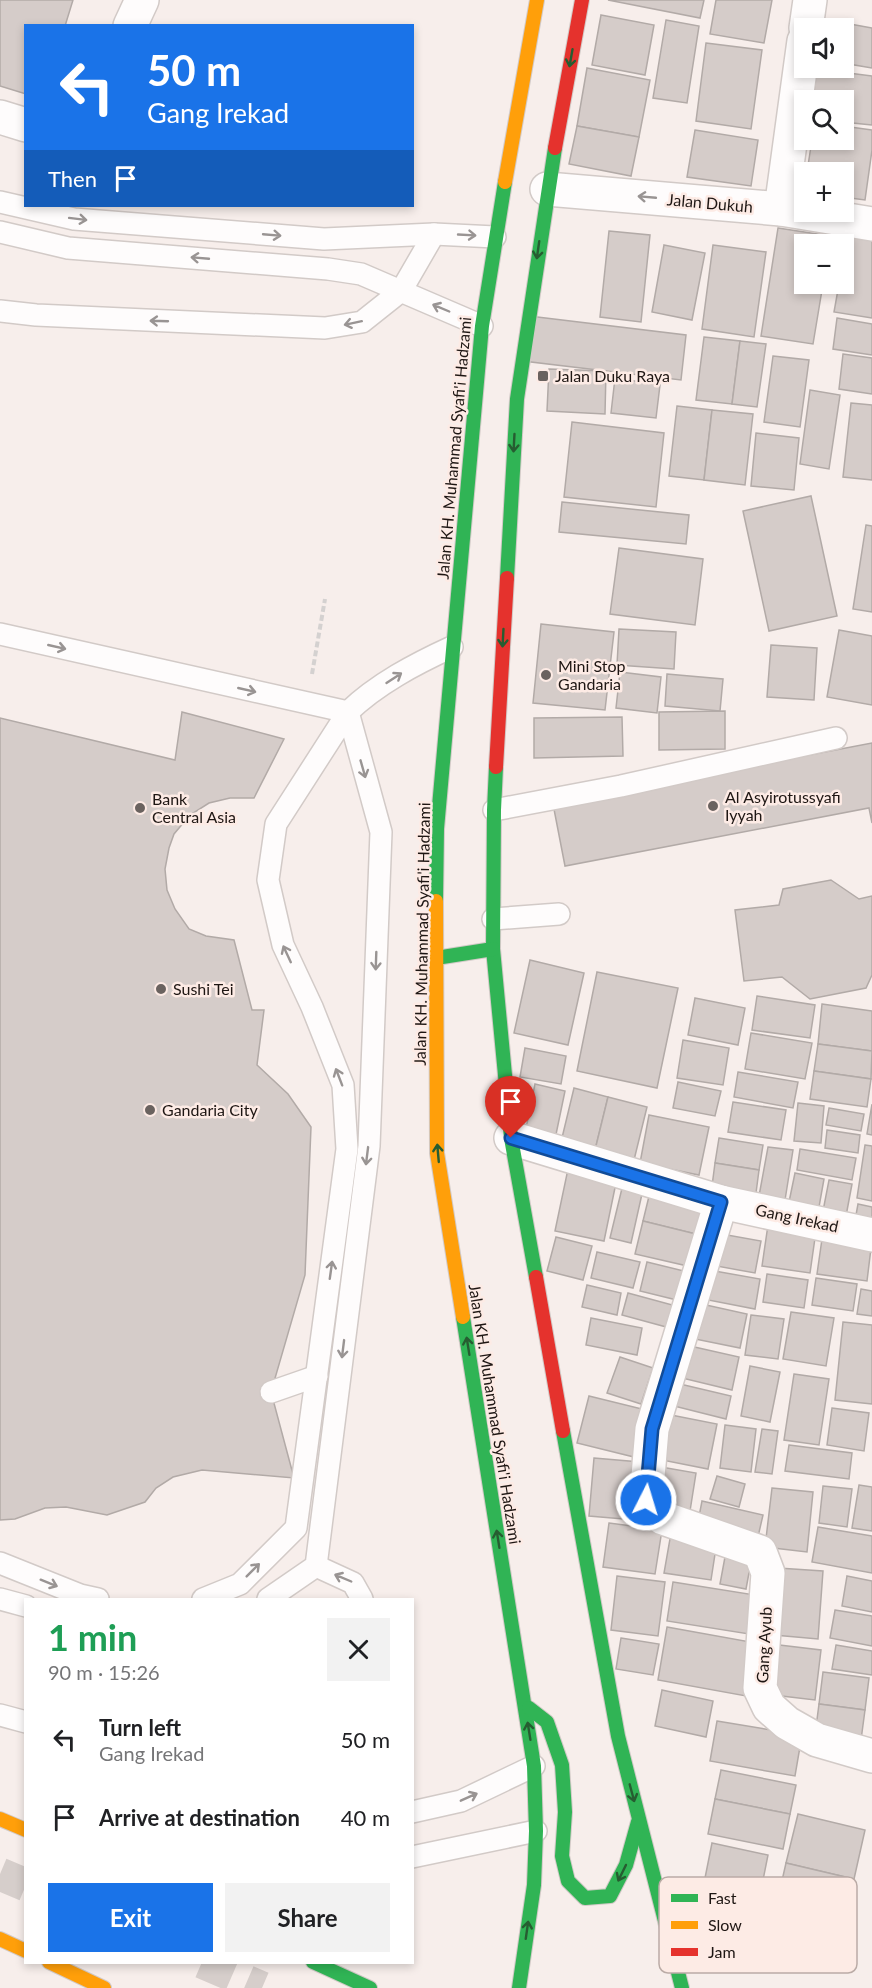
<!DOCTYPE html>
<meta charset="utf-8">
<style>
body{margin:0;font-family:Lato,sans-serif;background:#f2f2f2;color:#202124;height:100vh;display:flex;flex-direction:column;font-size:22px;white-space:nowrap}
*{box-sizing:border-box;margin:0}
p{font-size:20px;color:#757577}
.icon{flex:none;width:33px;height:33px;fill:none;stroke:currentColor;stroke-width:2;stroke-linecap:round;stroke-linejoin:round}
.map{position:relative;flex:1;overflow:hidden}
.drawer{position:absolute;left:24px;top:1598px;width:390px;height:366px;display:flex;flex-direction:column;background:#fff;border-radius:0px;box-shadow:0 3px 9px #0003}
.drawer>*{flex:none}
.guide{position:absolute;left:24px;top:24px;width:390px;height:183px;border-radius:0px;box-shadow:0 3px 9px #0003;background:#1a73e8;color:#fff;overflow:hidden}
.buttons{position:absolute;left:794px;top:18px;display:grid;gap:12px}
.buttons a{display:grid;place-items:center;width:60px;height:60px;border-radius:0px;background:#fff;box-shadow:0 3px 9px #0003;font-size:30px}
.pin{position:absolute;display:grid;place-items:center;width:51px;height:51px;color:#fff;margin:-62px -26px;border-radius:50% 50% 50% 0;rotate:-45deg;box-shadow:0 0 6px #0007}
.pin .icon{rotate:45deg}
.me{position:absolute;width:66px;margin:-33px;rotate:5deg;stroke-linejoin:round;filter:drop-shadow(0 0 4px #0008)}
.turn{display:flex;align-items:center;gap:21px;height:126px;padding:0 24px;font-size:27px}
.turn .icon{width:78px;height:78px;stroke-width:2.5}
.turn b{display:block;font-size:42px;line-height:51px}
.then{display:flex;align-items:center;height:57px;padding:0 24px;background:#0003;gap:12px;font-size:22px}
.round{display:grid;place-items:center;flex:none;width:63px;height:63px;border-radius:0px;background:#f2f2f2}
.headline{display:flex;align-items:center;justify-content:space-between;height:102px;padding:0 24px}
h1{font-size:36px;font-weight:700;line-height:45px;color:#1e9e55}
.action{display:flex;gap:12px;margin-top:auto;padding:12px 24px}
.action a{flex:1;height:69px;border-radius:0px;background:#1a73e8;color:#fff;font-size:24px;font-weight:700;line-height:69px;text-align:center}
.action a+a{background:#f2f2f2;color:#202124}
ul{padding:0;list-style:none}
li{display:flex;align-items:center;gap:18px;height:78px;padding:0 24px}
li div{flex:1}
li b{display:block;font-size:22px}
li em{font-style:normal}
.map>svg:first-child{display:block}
</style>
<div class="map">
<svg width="872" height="1988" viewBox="0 0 872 1988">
<rect width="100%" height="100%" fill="#f7eeeb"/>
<!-- building -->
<g fill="#d5ccc9" stroke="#b2aaa7" stroke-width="1.5">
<path d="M0,0H73L65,26H26V94L0,86Z"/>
<path d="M608,0H704L700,18Z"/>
<path d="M716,0H772L764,43L710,34Z"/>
<path d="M601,15L654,25L645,75L592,65Z"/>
<path d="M666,20L699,26L687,103L653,98Z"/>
<path d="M828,20L872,28V68L843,63V28H827Z"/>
<path d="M706,43L762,50L751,129L696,121Z"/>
<path d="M587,68L650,80L639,137L577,126Z"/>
<path d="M817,69L872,76V125L843,122V100H813Z"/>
<path d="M577,126L639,137L631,176L569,164Z"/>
<path d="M843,126L872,130V150L865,200L843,197V172H807L812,140H843Z"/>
<path d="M695,130L758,140L751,186L687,177Z"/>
<path d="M778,228L830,236L829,244H804V284H823L813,344L761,336Z"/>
<path d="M609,231L650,235L641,322L600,317Z"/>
<path d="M848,233L872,237V318L834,312L839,284H843V259Z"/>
<path d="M664,245L705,253L692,320L652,312Z"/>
<path d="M713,245L766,252L754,337L702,329Z"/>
<path d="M529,316L686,335L681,380L523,361Z"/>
<path d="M837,318L872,324V355L833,349Z"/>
<path d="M704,337L740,341L732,404L696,400Z"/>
<path d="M740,341L766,344L757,407L732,404Z"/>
<path d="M843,354L872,358V394L839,389Z"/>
<path d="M773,356L809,360L800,427L764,422Z"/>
<path d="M549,369L606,371L605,414L547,411Z"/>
<path d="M615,378L660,385L656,418L611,413Z"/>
<path d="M810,390L840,395L829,469L800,464Z"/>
<path d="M851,403L872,405V480L843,477Z"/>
<path d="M677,406L712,410L704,480L669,476Z"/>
<path d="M712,410L753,414L745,485L704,480Z"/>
<path d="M572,422L664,433L656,507L564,497Z"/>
<path d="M756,433L799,438L794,490L751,486Z"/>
<path d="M811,496L837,616L769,631L743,511Z"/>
<path d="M562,502L689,515L686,544L559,532Z"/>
<path d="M866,525L872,526V612L853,609Z"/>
<path d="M619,548L703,559L695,625L610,614Z"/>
<path d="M541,624L614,632L605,710L533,703Z"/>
<path d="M619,629L676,632L674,669L617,665Z"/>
<path d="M839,630L872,636V705L827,697Z"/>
<path d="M771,645L817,648L814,700L767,697Z"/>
<path d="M620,672L661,677L657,713L616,708Z"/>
<path d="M667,674L723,679L720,711L665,706Z"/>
<path d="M725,711V749L659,750V712Z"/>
<path d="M182,712L284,739L254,798H230L209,803L190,815L174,834L169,848L165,869L167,890L175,909L189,929L206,936L234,940L252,1010H264L257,1065L288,1094L311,1127L305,1275L271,1392L294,1478L202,1470L173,1477L156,1488L145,1502L107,1515L66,1507L45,1508L15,1519L0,1520V718L175,760Z"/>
<path d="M622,717L623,756L534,758V718Z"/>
<path d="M872,743V823L869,808L565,866L553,804Z"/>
<path d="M831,880L859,899L872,896V975L866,988L810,999L782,977L744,981L735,910L779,905L783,889Z"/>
<path d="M530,960L584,973L568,1045L514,1033Z"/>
<path d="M597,972L678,988L657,1088L577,1071Z"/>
<path d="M757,996L815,1005L810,1038L752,1030Z"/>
<path d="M695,998L745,1008L738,1045L688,1035Z"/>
<path d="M822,1004L872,1011V1051L818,1044Z"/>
<path d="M751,1033L812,1043L805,1079L745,1069Z"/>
<path d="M683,1040L729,1048L723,1085L677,1078Z"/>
<path d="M818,1044L872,1051L871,1079L814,1071Z"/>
<path d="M525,1048L566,1056L561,1084L520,1077Z"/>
<path d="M814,1071L871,1079L867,1107L810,1099Z"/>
<path d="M738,1072L798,1082L793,1108L734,1097Z"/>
<path d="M678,1082L721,1091L715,1116L673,1108Z"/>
<path d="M535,1084L565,1091L554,1144L524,1138Z"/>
<path d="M574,1088L608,1097L595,1150L561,1142Z"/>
<path d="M608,1097L647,1107L634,1160L595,1150Z"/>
<path d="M733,1102L786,1110L781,1140L728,1132Z"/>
<path d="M798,1103L824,1106L821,1143L794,1141Z"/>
<path d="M872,1104V1135L867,1134Z"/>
<path d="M829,1108L864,1114L861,1131L826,1125Z"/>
<path d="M649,1115L709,1127L699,1175L640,1163Z"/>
<path d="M827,1130L860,1135L858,1153L825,1148Z"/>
<path d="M719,1138L763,1145L759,1170L715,1163Z"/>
<path d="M865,1145L872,1146V1201L857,1198Z"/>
<path d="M768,1147L793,1150L785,1200L759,1196Z"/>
<path d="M800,1149L856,1158L852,1180L797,1170Z"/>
<path d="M715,1163L759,1170L756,1193L712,1186Z"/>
<path d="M568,1169L617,1178L604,1241L555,1231Z"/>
<path d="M795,1173L824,1179L819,1207L789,1202Z"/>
<path d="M624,1180L644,1185L631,1243L610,1238Z"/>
<path d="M829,1180L852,1184L846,1216L823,1211Z"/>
<path d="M651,1188L708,1202L700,1235L643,1221Z"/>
<path d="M858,1204L872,1207V1229L854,1226Z"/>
<path d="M643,1221L700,1235L692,1267L635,1254Z"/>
<path d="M768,1225L816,1231L810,1273L762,1266Z"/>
<path d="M823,1232L872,1240L867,1281L817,1274Z"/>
<path d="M716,1233L761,1241L755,1273L711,1265Z"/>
<path d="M556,1237L592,1246L583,1280L547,1271Z"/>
<path d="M597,1252L640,1262L633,1288L591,1278Z"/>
<path d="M647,1262L688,1272L681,1301L640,1291Z"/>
<path d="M709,1270L760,1279L755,1309L703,1299Z"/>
<path d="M767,1274L808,1280L804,1308L763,1302Z"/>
<path d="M816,1278L857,1284L853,1311L812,1305Z"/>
<path d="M587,1285L621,1293L617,1315L582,1307Z"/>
<path d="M861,1289L872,1291V1316L857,1314Z"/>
<path d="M628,1293L676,1306L670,1328L622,1315Z"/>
<path d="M697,1303L747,1314L740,1348L690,1338Z"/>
<path d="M791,1312L834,1318L826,1366L783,1359Z"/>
<path d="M751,1315L784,1319L778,1359L745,1355Z"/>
<path d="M591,1318L642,1328L637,1355L586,1345Z"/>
<path d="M843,1322L872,1325V1404L835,1400Z"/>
<path d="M690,1346L739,1357L732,1390L682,1378Z"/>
<path d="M620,1357L653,1368L641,1404L607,1393Z"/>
<path d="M750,1366L780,1372L770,1422L741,1416Z"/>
<path d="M794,1374L829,1379L819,1445L784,1440Z"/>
<path d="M680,1384L731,1396L726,1419L674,1406Z"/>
<path d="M589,1396L646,1410L634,1457L577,1443Z"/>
<path d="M832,1408L869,1413L864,1451L827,1445Z"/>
<path d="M666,1414L717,1424L708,1469L657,1459Z"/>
<path d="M725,1425L756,1429L751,1472L720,1468Z"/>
<path d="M762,1429L778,1431L772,1474L755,1472Z"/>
<path d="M789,1445L852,1453L849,1479L785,1471Z"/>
<path d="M594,1458L640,1462L635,1520L589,1516Z"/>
<path d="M661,1467L696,1473L690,1511L655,1506Z"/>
<path d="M717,1476L745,1484L739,1507L710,1499Z"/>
<path d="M859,1485L872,1487V1531L852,1528Z"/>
<path d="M823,1486L852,1489L847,1527L819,1523Z"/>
<path d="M772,1488L813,1492L807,1552L765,1547Z"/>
<path d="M702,1501L763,1515L757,1541L697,1527Z"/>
<path d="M609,1523L662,1530L655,1574L603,1567Z"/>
<path d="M818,1527L872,1536V1573L812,1562Z"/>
<path d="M671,1533L717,1541L711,1580L664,1573Z"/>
<path d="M725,1557L751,1562L746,1589L720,1584Z"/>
<path d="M778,1568L823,1571L818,1639L774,1635Z"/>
<path d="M617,1576L665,1582L658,1636L611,1630Z"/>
<path d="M847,1576L872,1581V1612L842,1606Z"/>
<path d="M673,1582L755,1595L749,1634L667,1621Z"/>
<path d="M835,1610L872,1616V1646L830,1638Z"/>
<path d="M667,1627L756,1643L746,1696L658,1680Z"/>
<path d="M621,1638L659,1644L653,1675L616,1669Z"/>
<path d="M771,1644L821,1650L815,1700L765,1694Z"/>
<path d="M836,1645L872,1651V1675L832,1669Z"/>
<path d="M823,1672L869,1678L865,1710L819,1704Z"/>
<path d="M662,1690L713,1701L706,1737L655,1726Z"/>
<path d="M819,1704L865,1710L861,1740L815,1735Z"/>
<path d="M717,1721L802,1735L795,1776L710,1761Z"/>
<path d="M721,1770L796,1785L790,1814L715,1799Z"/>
<path d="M715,1799L790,1814L783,1849L708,1834Z"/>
<path d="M798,1814L865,1830L854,1879L786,1863Z"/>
<path d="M712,1843L768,1855L758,1905L702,1893Z"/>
<path d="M786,1863L854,1879L842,1932L774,1916Z"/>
</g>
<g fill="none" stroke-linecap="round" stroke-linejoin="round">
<!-- highway-tunnel -->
<g stroke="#d6cecb" stroke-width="33" stroke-dasharray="33 16" stroke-linecap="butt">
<path d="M0,1874L26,1885"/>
<path d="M202,1962L262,1988"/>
</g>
<!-- lane casing -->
<g stroke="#d2cac7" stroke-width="24">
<g id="lane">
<path d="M0,202L74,219L324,239L434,234L495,237"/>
<path d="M0,232L68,248L328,269L361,274L482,326"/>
<path d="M0,311L36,315L325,328L362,322L401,291L434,234"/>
<path d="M0,634L348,712"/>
<path d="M494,810L621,786L836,738"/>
<path d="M493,919L559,914"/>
<path d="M271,1392L317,1376"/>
<path d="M0,1563L80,1595L98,1599"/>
<path d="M316,1566L353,1583L362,1599"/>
<path d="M0,1599L26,1606"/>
<path d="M203,1599L240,1584L296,1528L347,1149L343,1085L312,1007L283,945L268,880L276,824L348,712C377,684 415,664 452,647"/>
<path d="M268,1599L316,1566L369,1146L381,832L348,712"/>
<path d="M0,1715L26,1722"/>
<path d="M412,1812L461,1801L534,1766"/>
<path d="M412,1857L536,1831"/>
</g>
</g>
<!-- street casing -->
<g stroke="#d2cac7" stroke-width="36">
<g id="street">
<path d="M130,26L142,0"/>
<path d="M806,28L810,0"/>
<path d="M0,117L26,125"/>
<path d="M547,189L781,209L872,224"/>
<path d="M781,209L804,41"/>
<path d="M511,1138L721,1202L652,1429L646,1500L652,1511L663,1518L760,1552L768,1573L760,1688L769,1707L787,1723L817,1740L872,1756"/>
<path d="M721,1202L872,1235"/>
</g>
</g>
<!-- fast casing -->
<g stroke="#d2cac7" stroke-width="16">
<g id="fast">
<path d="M507,578L517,399L555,148"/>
<path d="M496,767L494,810L493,949L511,1138L536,1277"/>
<path d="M436,901L437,829L482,326L505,182"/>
<path d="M436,958L493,949"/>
<path d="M463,1317L534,1766L536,1831L534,1885L519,1988"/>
<path d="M563,1431L618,1736L682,1988"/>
<path d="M529,1708L547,1722L562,1765L565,1812L562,1856L568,1881L585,1898L610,1896L626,1865L638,1822"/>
<path d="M313,1962L370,1988"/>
</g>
</g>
<!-- slow casing -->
<g stroke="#d2cac7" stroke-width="16">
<g id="slow">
<path d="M505,182L537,0"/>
<path d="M436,901L437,1153L463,1317"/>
<path d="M0,1819L26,1830"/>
<path d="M0,1939L26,1951"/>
<path d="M49,1962L104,1988"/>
</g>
</g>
<!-- jam casing -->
<g stroke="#d2cac7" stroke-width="16">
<g id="jam">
<path d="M555,148L582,0"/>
<path d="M496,767L507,578"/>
<path d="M536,1277L563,1431"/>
</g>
</g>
<!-- path -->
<path stroke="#d4d1d0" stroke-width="4" stroke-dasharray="6 3" stroke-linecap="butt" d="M312,674L325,599"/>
<!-- lane -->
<use href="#lane" stroke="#fefcfc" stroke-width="21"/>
<!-- street -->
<use href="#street" stroke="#fefcfc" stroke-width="33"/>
<!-- fast -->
<use href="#fast" stroke="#30b455" stroke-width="14"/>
<!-- slow -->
<use href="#slow" stroke="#ff9f0a" stroke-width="14"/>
<!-- jam -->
<use href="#jam" stroke="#e5322d" stroke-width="14"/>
</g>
<!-- one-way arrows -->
<defs><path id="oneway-shaft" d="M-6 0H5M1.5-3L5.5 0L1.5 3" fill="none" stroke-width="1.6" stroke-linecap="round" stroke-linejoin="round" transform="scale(1.5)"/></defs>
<g stroke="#265d31">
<use href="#oneway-shaft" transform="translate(571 58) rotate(100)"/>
<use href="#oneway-shaft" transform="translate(538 250) rotate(98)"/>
<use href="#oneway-shaft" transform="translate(514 443) rotate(93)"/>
<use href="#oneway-shaft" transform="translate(503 638) rotate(93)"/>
<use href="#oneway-shaft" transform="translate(438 1153) rotate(-95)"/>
<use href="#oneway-shaft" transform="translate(468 1346) rotate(-99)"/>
<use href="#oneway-shaft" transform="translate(498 1539) rotate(-99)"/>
<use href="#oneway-shaft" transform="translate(529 1731) rotate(-99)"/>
<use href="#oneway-shaft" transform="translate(632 1793) rotate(75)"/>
<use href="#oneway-shaft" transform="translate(622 1873) rotate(116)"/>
<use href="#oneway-shaft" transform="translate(527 1930) rotate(-82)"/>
</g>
<g stroke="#999493">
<use href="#oneway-shaft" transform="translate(647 197) rotate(-175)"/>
<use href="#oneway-shaft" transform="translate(78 219) rotate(7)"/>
<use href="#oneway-shaft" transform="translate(272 235) rotate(5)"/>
<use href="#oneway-shaft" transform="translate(467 235) rotate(3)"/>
<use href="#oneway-shaft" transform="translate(200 258) rotate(-175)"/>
<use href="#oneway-shaft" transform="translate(441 308) rotate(-157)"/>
<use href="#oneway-shaft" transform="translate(159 321) rotate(-178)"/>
<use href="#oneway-shaft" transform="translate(353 323) rotate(168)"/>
<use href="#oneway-shaft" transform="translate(57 647) rotate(13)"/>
<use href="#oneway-shaft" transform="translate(394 678) rotate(-33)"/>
<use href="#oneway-shaft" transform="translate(247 690) rotate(13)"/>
<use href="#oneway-shaft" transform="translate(363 769) rotate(74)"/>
<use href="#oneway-shaft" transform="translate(287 954) rotate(-115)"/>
<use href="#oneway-shaft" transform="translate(376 961) rotate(92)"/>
<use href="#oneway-shaft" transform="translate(339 1077) rotate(-111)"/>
<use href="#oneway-shaft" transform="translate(367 1156) rotate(97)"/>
<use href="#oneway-shaft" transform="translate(331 1270) rotate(-82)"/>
<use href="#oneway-shaft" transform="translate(343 1349) rotate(97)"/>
<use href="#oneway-shaft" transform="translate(253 1570) rotate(-45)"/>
<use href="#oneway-shaft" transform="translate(343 1578) rotate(-157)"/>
<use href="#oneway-shaft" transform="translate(49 1583) rotate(22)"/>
<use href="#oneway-shaft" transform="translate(469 1797) rotate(-24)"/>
</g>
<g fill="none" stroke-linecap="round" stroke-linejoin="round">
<!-- route casing -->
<g stroke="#114b97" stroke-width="15">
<path id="route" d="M511,1138L721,1202L652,1429L646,1500"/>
</g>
<!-- route -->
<use href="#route" stroke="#1a73e8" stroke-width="10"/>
</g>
<!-- markers -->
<g fill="#6a625f" stroke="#fdebe5" stroke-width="2">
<rect x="537" y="370" width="12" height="12" rx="3"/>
<circle cx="546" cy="675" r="6"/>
<circle cx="713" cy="806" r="6"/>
<circle cx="140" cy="808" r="6"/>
<circle cx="161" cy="989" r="6"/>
<circle cx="150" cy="1110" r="6"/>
</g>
<g text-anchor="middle" stroke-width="5" stroke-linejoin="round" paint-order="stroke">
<!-- street labels -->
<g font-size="16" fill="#1e1613" stroke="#fdebe5">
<text transform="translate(710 203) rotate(5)" y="6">Jalan Dukuh</text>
<text transform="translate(454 448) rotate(-85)" y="6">Jalan KH. Muhammad Syafi'i Hadzami</text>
<text transform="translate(422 934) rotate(-89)" y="6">Jalan KH. Muhammad Syafi'i Hadzami</text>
<text transform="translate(797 1218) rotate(12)" y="6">Gang Irekad</text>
<text transform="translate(495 1414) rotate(81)" y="6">Jalan KH. Muhammad Syafi'i Hadzami</text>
<text transform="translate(764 1645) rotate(-87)" y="6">Gang Ayub</text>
</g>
<!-- poi labels -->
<g font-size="16" fill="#1e1613" stroke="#fdebe5" text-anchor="start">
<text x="555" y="382">Jalan Duku Raya</text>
<text x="558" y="672">Mini Stop<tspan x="558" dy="18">Gandaria</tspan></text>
<text x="725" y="803">Al Asyirotussyafi<tspan x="725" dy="18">Iyyah</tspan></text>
<text x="152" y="805">Bank<tspan x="152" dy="18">Central Asia</tspan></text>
<text x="173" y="995">Sushi Tei</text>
<text x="162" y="1116">Gandaria City</text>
</g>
</g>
<!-- legend -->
<rect x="659" y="1877" width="198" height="96" rx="9" fill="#fdebe5" stroke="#baaba6" stroke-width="1.5"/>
<rect x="671" y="1894" width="27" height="8" fill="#30b455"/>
<rect x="671" y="1921" width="27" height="8" fill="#ff9f0a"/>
<rect x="671" y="1948" width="27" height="8" fill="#e5322d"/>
<g font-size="16" fill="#1e1613">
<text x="708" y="1904">Fast</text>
<text x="708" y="1931">Slow</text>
<text x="708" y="1958">Jam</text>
</g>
</svg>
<div class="buttons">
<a><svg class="icon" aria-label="sound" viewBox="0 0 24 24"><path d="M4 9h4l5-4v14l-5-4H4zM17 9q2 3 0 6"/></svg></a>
<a><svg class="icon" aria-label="search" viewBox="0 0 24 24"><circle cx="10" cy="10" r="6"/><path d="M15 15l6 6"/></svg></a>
<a>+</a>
<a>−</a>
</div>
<div class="pin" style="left:511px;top:1138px;background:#d93025"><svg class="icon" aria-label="arrive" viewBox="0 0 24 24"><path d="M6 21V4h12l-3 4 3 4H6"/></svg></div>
<svg class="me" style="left:646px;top:1500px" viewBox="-20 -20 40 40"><circle r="17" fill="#1a73e8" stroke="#fff" stroke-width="3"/><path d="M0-11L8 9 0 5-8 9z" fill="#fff"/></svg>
<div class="guide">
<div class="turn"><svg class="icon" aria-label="left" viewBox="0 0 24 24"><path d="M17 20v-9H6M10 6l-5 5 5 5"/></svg><div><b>50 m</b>Gang Irekad</div></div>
<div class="then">Then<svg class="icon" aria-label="arrive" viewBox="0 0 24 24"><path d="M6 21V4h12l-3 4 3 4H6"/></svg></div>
</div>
<section class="drawer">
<div class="headline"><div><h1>1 min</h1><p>90 m · 15:26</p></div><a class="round"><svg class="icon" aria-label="close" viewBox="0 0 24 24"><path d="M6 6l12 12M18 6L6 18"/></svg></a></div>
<ul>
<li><svg class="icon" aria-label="left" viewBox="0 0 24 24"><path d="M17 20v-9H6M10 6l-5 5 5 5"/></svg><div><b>Turn left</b><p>Gang Irekad</p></div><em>50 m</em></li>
<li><svg class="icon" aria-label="arrive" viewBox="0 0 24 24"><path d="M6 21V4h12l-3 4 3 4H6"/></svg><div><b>Arrive at destination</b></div><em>40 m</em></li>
</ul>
<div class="action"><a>Exit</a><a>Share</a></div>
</section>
</div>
